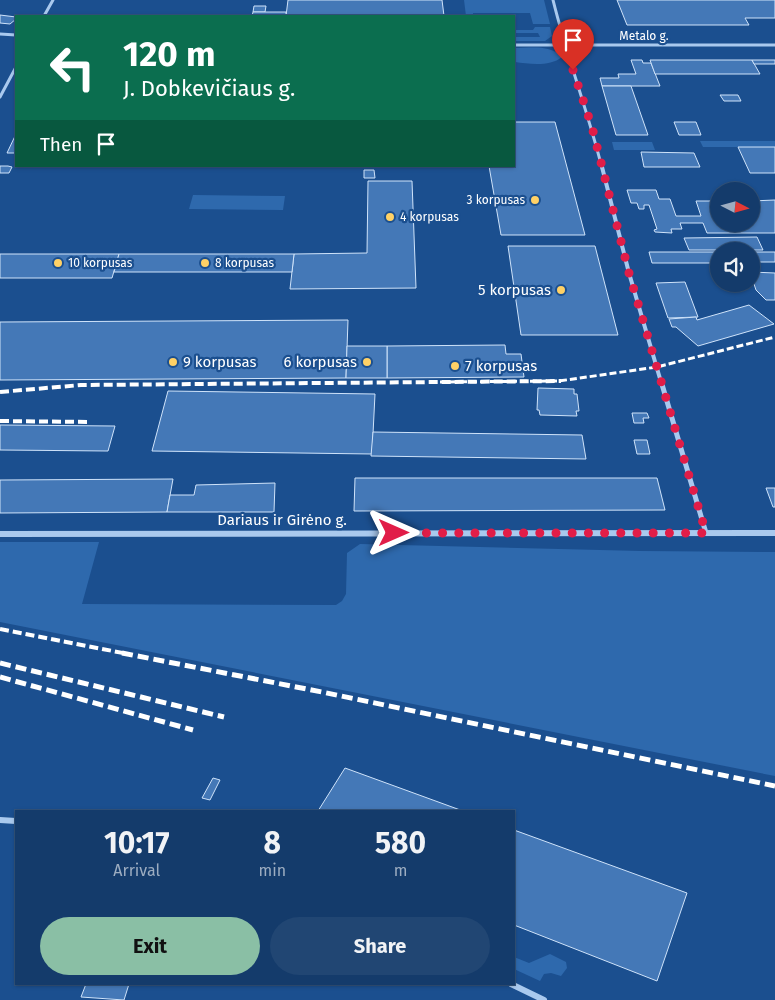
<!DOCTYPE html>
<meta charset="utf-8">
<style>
body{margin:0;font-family:"Fira Sans",sans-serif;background:#214673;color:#f1f3f6;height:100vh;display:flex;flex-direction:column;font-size:19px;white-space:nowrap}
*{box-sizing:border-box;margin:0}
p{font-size:16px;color:#9dadc1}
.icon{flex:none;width:28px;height:28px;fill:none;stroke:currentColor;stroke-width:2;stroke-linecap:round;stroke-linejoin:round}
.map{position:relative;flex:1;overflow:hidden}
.sheet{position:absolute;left:15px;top:810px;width:500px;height:175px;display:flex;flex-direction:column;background:#143b6b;border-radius:0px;box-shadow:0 1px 4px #0004,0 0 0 1px #33557e}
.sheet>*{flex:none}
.guide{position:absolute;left:15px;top:15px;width:500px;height:152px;border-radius:0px;box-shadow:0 1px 4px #0004,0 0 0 1px #33557e;background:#0b6e4f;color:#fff;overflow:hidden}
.needle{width:32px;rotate:96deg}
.fabs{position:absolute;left:710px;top:182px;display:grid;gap:10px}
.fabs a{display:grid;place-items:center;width:50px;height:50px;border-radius:50%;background:#143b6b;box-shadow:0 1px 4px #0004,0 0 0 1px #33557e;font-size:25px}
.pin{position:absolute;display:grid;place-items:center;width:42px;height:42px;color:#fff;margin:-51px -21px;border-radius:50% 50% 50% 0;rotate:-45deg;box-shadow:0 0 5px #0007}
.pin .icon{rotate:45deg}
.me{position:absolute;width:55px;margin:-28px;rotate:90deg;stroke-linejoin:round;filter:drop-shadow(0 0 4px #0008)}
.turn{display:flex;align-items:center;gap:18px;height:105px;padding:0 25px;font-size:22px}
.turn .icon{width:65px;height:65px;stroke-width:2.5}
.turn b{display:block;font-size:35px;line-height:42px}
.then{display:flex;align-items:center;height:48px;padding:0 25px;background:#0003;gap:10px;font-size:19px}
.eta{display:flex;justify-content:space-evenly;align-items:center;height:85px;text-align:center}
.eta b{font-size:30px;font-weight:700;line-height:35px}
.button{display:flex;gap:10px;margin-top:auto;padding:10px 25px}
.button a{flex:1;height:58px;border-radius:30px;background:#8abfa5;color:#111;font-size:20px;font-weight:700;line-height:58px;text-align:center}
.button a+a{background:#214673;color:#f1f3f6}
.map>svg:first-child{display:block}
</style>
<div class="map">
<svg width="775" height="1000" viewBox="0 0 775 1000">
<rect width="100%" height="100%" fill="#1b4f8f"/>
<!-- green -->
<g fill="#2e69ad">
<path d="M464,0H544L550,24H533L530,13H473V16H466Z"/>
<path d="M535,27H550L552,36L545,41H514V37H540L538,33H514V30H533Z"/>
<path d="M514,48C530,48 550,44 562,57C550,67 529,64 515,62Z"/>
<path d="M700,141H775V147H703Z"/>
<path d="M612,142H652L655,150H614Z"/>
<path d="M193,195L285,196L283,210L189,209Z"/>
<path d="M0,542H99L82,604L336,605L342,601L346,594L347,553L360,544L641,551L775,552V776L0,622Z"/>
<path d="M550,954L566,962L567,968L561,976L551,973L544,974L540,981L514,969V957L529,963Z"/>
</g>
<!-- building -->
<g fill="#4478b7" stroke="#cfe3fa">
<path d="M288,0H442L444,16H286Z"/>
<path d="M617,0H775V18H745L749,25H627Z"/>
<path d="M254,6H266L265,12H253Z"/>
<path d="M253,12H286V16H252Z"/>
<path d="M0,15L16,17V19L10,24L0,23Z"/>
<path d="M631,60H642L643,63H651L660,86H602L600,78H619L618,74H636Z"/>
<path d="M650,60H752L760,74H655Z"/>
<path d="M752,60H775V64H754Z"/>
<path d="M602,86H631L648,135H616Z"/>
<path d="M720,95H738L741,101H724Z"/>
<path d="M514,122H555L585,235H501L489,166H514Z"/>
<path d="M674,122H696L701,135H679Z"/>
<path d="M16,134V153H7Z"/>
<path d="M738,147H775V173H750Z"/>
<path d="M641,152L694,153L700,167H644Z"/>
<path d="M0,166H8L12,167L9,173H0Z"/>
<path d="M364,170H374L375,178H364Z"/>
<path d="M368,181H412L416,288L290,289L294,254L367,253Z"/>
<path d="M627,190H656L659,199H670L676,216H701L696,201H719V224H751V201L775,200V233H707L703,223H680L682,229H671L672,233L655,232L654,230L657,229L649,205H644V209H639L637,203H631Z"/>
<path d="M757,237L763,250H689L684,238Z"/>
<path d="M508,246H595L618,335H521Z"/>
<path d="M649,252H719V263H652Z"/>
<rect x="751" y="252" width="24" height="10"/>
<path d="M0,254H119L112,278H0Z"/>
<path d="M119,254H294L292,272H114Z"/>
<path d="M751,272L775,273V300H766L756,290L754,284H746H751Z"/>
<path d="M685,282L698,317L668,318L656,283Z"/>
<path d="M749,305L774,324L698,346L676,327H672L669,319L696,317L697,320Z"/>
<path d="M348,320L346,378L0,380V322Z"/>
<path d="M505,345L506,354H521L524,377L387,378V346Z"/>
<path d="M347,346H387V378H346Z"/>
<path d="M538,388L574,389V394H577L579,411H576L577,416L540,415L539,410H537Z"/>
<path d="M168,391L375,394L372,454L152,451Z"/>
<path d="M632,413H647L649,418H643L644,423H634Z"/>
<path d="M0,425L115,426L108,451L0,450Z"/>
<path d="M373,432L582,435L586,459L371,456Z"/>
<path d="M634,440H647L650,454H637Z"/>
<path d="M355,478H657L665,510L354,511Z"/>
<path d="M173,479L167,512L0,513V480Z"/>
<path d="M275,483L274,512H167L170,495H194L196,485Z"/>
<path d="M766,488H775V507H773Z"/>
<path d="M345,768L463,811H318Z"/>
<path d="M213,778L220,780L210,800L202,798Z"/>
<path d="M514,830L687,893L657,981L514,925Z"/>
<path d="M86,984H129L124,1000L81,997Z"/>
</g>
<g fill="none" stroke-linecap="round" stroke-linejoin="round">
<!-- minor-far3 -->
<g stroke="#a9c9ee" stroke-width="3">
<path d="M553,0C567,57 588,112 602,168"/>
<path d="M44,16L53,0"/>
<path d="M0,34L16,35"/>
<path d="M514,45H775"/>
<path d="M0,97L16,67"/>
</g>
<!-- minor-far2 -->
<path stroke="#a9c9ee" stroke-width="4" d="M602,167L629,273L661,382"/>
<!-- minor-far1 -->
<path stroke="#a9c9ee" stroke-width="5" d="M661,381L706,533"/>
<!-- minor -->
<g stroke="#a9c9ee" stroke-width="6">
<path d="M0,820L16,821"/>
<path d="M511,984L544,1000"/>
</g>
<!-- tertiary -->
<path fill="#a9c9ee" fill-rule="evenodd" d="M775,530V536L0,537V531Z"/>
<!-- rail-far2 -->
<path stroke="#fff" stroke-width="3" stroke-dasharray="7 3" stroke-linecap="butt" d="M440,382L559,381L657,367L775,337"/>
<!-- rail-far1 -->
<g stroke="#fff" stroke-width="4" stroke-dasharray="9 4" stroke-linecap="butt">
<path d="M0,392L81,385L561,381"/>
<path d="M0,421L91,422"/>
<path d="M0,629L128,654"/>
</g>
<!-- rail -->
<g stroke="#fff" stroke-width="5" stroke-dasharray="11 5" stroke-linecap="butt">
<path d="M122,653L322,692L775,786"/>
<path d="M0,663L224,717"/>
<path d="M0,677L193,730"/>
</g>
</g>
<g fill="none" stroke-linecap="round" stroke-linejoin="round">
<!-- route -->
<path stroke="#e11d48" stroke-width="9" stroke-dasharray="0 16.2" d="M394,533H706L629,273L592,127L573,70"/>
</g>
<!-- markers -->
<g fill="#ffd166" stroke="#1b4f8f" stroke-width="2">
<circle cx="535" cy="200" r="5"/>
<circle cx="390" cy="217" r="5"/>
<circle cx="58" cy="263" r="5"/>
<circle cx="205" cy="263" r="5"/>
<circle cx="561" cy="290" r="5"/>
<circle cx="173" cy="362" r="5"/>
<circle cx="367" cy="362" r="5"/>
<circle cx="455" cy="366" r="5"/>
</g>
<g text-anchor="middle" stroke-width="4.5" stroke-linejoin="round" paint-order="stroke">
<!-- far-street labels -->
<g font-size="12" fill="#fff" stroke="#1b4f8f">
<text x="644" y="40">Metalo g.</text>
</g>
<!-- far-poi labels -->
<g font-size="12" fill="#fff" stroke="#1b4f8f" text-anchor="start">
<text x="525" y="204" text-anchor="end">3 korpusas</text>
<text x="400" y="221">4 korpusas</text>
<text x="68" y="267">10 korpusas</text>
<text x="215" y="267">8 korpusas</text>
</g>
<!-- poi labels -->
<g font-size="15" fill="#fff" stroke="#1b4f8f" text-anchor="end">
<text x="551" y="295">5 korpusas</text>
<text x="183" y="367" text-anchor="start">9 korpusas</text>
<text x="357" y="367">6 korpusas</text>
<text x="465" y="371" text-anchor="start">7 korpusas</text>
</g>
<!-- street labels -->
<g font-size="15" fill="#fff" stroke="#1b4f8f">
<text x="282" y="525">Dariaus ir Girėno g.</text>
</g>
</g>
</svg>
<div class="fabs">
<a><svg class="needle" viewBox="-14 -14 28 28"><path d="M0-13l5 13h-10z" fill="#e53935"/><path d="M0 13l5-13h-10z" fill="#9dadc1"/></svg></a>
<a><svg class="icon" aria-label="sound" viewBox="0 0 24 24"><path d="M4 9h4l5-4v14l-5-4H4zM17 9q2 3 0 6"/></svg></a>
</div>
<div class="pin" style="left:573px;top:70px;background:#d93025"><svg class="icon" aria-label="arrive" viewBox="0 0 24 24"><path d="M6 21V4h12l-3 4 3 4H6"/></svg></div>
<svg class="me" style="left:394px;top:533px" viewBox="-20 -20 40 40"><path d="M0-17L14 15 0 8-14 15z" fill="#e11d48" stroke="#fff" stroke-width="4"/></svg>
<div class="guide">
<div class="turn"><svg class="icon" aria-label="left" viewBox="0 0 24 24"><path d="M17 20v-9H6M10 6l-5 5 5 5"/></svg><div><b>120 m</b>J. Dobkevičiaus g.</div></div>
<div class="then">Then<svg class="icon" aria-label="arrive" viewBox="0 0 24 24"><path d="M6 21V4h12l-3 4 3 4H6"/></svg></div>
</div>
<section class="sheet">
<div class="eta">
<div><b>10:17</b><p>Arrival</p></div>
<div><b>8</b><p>min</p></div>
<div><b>580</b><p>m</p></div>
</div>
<div class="button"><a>Exit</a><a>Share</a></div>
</section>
</div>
